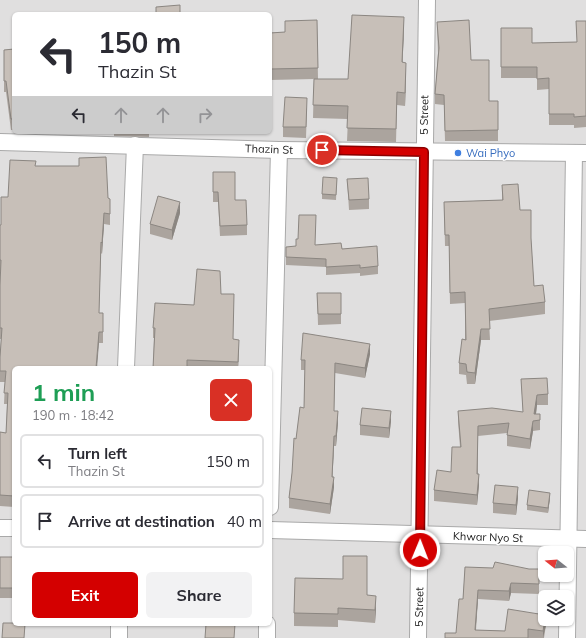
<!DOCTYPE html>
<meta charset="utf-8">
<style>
body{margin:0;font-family:Mulish,sans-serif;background:#f2f2f3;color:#2b2b33;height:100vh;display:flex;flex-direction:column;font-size:15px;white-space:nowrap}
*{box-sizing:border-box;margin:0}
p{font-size:13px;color:#7c7c81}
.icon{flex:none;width:22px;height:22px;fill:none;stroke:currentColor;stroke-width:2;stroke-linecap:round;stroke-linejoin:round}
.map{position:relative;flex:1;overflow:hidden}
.drawer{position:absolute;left:12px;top:366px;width:260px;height:260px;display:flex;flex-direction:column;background:#fff;border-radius:6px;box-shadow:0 1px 3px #0004}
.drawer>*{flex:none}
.hud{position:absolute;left:12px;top:12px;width:260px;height:122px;border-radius:6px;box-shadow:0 1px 3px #0004;background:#fff;color:#2b2b33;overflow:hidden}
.needle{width:26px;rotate:287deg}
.controls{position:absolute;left:538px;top:546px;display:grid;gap:8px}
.controls a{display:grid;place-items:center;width:36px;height:36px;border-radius:6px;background:#fff;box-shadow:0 1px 3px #0004;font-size:20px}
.pin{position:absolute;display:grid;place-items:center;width:34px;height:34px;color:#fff;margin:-17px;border:2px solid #fff;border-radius:50%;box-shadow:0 1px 4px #0007}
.me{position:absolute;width:44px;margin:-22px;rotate:1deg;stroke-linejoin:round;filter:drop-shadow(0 0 3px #0008)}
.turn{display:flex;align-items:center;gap:14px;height:84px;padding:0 20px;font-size:18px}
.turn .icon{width:52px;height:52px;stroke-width:2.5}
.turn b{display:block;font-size:28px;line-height:34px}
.lanes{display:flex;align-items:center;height:38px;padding:0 20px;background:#0003;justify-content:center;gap:20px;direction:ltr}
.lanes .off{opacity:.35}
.round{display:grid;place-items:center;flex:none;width:42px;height:42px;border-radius:6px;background:#f2f2f3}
.overview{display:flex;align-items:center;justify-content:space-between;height:68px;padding:0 20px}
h1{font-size:24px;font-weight:700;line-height:30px;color:#1e9e55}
.cta{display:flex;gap:8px;margin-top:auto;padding:8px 20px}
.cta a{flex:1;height:46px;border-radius:6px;background:#d40000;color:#fff;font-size:16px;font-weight:700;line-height:46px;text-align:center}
.cta a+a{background:#f2f2f3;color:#2b2b33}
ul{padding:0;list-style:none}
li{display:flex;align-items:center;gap:12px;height:54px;margin:0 8px 6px;padding:0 12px;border:2px solid #e1e1e2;border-radius:6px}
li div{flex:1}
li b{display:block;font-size:15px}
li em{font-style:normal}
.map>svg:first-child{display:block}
</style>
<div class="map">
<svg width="586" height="638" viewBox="0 0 586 638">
<rect width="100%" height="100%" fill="#f2efe9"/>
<!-- residential -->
<path fill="#e0dfdf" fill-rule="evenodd" d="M0,0H586V638H0ZM14,14H270V132H14ZM14,368H270V624H14ZM545,553H567V575H545ZM545,597H567V619H545Z"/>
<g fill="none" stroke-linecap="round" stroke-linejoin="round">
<!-- street casing -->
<g stroke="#a9a9a9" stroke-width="18">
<g id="street">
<path d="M0,142L279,150L586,153"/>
<path d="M126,368L135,145"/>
<path d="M270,507L279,150"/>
<path d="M0,528H14"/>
<path d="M270,530L586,539"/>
<path d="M119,638V624"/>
<path d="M267,638V624"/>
<path d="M418,638C423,425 422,213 427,0"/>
<path d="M567,638L574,153"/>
</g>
</g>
<!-- street -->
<use href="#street" stroke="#fff" stroke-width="16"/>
</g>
<!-- wall -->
<g fill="#aba49e">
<path d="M317,20L318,79H348L404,30L402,62L406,76L405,106L397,105L396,142L347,141L348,119L313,118L314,79L270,80V33L285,32Z"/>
<path d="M576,21H586V127L574,128V125H549V89L537,90V78H501V28L532,43L577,42Z"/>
<path d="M437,22L471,60L489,101H498V141H445L444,105L435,104V94L438,53Z"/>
<path d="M14,49V130H11L6,92H4V50Z"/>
<path d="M307,108L306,138L283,137V127Z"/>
<path d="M114,132H198L193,133L149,134V137L114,136Z"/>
<path d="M36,166L108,198L110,210V225L104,224L102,254L101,253L99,313L103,324V343H99L14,368V507L0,506V432L6,433L7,404H4L5,382H0V357L1,339H0V285L1,271H0V225H1Z"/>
<path d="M213,172L235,200L247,225V235L220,236L218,202H213Z"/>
<path d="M337,178L336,200L322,199V194Z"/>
<path d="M347,179L369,199V209L349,210Z"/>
<path d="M502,185L520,210L531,240L534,286L545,302V314L489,321L490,340H481L475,384H467L466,375L459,374V363L465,340V303L450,304L449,246H445L444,202L502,200Z"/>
<path d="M180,213L172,240L150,234V224Z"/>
<path d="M286,247L342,249L378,266V274L360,276V273L326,275V267L286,265Z"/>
<path d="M317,293H341V324L318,325Z"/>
<path d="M221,294L233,339L239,350L238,368H153L154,338H153V328L194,305Z"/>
<path d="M370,354L365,378L335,373L334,411L338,422L336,446H334L332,477L334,487L330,514L289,508V498L296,439L304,408L305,370H301V360Z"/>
<path d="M521,379L548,394V405H537L536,414H540V430L533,431L530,449L507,446V433L478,436V474L479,485L477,505L434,501V490L451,472L460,447L458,421V411L523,412Z"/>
<path d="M391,421L389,438L360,435V425Z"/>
<path d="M518,498L516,515L493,513V503Z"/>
<path d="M550,498L548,513L527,510V505Z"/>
<rect x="0" y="557" width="14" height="41"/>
<path d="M465,567L539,579V594L511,593L509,601L478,599L476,630L505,631L546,619V625L544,638H445L456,633L463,599Z"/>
<path d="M367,595L376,608L375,623L338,620V627L294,626V613Z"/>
</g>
<!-- shaded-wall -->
<g fill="#8b8681">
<path d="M404,17V30L402,75V62Z"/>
<path d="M406,63V76L405,106V93Z"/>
<path d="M180,202V213L172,240V230Z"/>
<path d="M104,213V224L102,254V243Z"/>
<path d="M481,329V340L475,384V373Z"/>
<path d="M99,332V343L97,368H96Z"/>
<path d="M239,340V350L238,368V362Z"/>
<path d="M370,344V354L365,378V368Z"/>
<path d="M537,395V405L535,421L534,414Z"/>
<path d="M338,411V422L336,446V436Z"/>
<path d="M391,411V421L389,438V428Z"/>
<path d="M533,421V431L530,449V439Z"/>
<path d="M334,436V446L332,487V477Z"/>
<path d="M479,474V485L477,505V495Z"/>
<path d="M334,477V487L330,514V504Z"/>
<path d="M518,487V498L516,515V505Z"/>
<path d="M550,493V498L548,513V508Z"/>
<path d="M511,583V593L509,601V591Z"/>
<path d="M478,590V599L475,638V630Z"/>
<path d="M376,596V608L375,623V610Z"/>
<path d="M545,619H546V625L543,638V631Z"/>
</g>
<!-- building -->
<g fill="#c7bfb8" stroke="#8b8681">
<path d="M180,5V14H156V7Z"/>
<path d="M352,15L404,17L402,62L406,63L405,93L397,92L396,129L347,128L348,106L313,105L314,79H348Z"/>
<path d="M317,20L318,68L270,69V33L285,32V21Z"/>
<path d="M469,20L471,60H489V101H498V130L445,131L444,95L435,94L439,48L437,22Z"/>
<path d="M576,21H586V116L574,117V114H549V78L537,79V67H501V28H532V43L577,42Z"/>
<path d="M14,49V119H11L6,81H4V50Z"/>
<path d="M285,97L307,98L306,127H283Z"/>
<path d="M106,157L108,198L110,199V214L104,213L102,243L101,242L99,313H103V332H99L96,368H14V496L0,495V432L6,433L8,393H4L6,371H0V357L2,328H0V285L1,260H0V225H1V197H8L10,160L36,161L35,166H79V158Z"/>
<path d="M213,172H235V200H246L247,225L220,226L218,192H213Z"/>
<path d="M323,177L337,178L336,195L322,194Z"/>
<path d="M368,178L369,199L349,200L347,179Z"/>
<path d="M518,184L520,210H531V238L534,286L543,285L545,302L489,309L490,329H481L475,373L467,372L466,364L459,363L462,339L466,340L465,292L450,293L449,235H445L444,202L503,200L502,185Z"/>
<path d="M158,196L180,202L172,230L150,224Z"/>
<path d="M299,215H316L315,245L341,243L342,249L377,246L378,266L360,268V265L326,267V259L286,257V247L296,246V239H298Z"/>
<path d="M197,269L220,271L221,294H234L233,339L239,340L238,362L187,360V368H153L155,328H153L155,303L194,305Z"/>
<path d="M317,293H341V314H318Z"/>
<path d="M303,333L370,344L365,368L335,363L334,411H338L336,436H334L332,477H334L330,504L289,498L292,473L294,438L296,439L300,407L304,408L305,360H301Z"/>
<path d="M547,378L548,394L537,395L534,414H540V420L533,421L530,439L507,435L509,423L478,426L477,474H479L477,495L434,490L437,470L451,472L452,447H461L458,411L492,408L523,412L521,379Z"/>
<path d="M362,408L391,411L389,428L360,425Z"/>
<path d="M495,485L518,487L516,505L493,503Z"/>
<path d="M529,490L550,493L548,508L527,505Z"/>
<path d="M343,556H367V595L376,596L375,610L338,608V614L294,613L295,578L343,579Z"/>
<rect x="0" y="557" width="14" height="31"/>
<path d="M495,562L529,569H539V584L511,583L509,591L478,590L475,630L505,631L508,609L545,615V619L543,631L528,629V638H445V633H456L459,599H463L465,567L493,568Z"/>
<path d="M3,623H14V624H25L24,638H2Z"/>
<path d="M206,624H235L234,638H205Z"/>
</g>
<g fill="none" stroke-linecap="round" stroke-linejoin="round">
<!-- route casing -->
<g stroke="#8a0000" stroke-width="10">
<path id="route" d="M322,150L424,152L420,550"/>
</g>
<!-- route -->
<use href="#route" stroke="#d40000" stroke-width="7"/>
</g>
<!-- markers -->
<circle fill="#3f7fe0" stroke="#fff" stroke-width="1.5" cx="458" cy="153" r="4"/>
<g text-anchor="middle" stroke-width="3" stroke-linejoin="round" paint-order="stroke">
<!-- street labels -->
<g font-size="11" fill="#222" stroke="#fff">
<text transform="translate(424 115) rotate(-89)" y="4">5 Street</text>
<text transform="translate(269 149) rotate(2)" y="4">Thazin St</text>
<text transform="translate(488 537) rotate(2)" y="4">Khwar Nyo St</text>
<text transform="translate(419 607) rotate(-89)" y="4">5 Street</text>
</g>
<!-- shop labels -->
<g font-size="11" fill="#366cbe" stroke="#fff" text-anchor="start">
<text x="466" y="157">Wai Phyo</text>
</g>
</g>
</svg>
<div class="controls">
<a><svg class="needle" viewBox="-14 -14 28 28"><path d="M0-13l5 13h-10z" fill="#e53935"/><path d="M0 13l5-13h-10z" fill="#7c7c81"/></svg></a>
<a><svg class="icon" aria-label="layers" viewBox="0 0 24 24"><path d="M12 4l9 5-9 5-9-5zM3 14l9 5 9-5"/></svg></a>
</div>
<div class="pin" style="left:322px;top:150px;background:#d93025"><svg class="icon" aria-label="arrive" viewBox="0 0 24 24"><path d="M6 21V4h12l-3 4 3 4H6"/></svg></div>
<svg class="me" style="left:420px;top:550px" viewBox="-20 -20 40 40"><circle r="17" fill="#d40000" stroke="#fff" stroke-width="3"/><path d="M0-11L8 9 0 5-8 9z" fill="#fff"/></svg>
<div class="hud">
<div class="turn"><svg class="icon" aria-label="left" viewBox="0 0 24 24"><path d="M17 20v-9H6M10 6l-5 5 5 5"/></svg><div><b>150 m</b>Thazin St</div></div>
<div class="lanes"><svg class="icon" aria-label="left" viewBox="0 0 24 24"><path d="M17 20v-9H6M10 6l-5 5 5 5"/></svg><svg class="icon off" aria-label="ahead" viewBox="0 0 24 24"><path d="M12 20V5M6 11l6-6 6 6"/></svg><svg class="icon off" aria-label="ahead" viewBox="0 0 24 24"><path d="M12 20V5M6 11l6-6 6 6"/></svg><svg class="icon off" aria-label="right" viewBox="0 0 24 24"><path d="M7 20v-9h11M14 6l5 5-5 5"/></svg></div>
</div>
<section class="drawer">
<div class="overview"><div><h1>1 min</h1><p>190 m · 18:42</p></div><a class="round" style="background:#d93025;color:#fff"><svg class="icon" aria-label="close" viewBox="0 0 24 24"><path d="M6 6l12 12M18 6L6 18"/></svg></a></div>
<ul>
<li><svg class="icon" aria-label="left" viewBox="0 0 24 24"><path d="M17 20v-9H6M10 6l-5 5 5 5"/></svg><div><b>Turn left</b><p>Thazin St</p></div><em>150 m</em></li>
<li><svg class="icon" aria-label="arrive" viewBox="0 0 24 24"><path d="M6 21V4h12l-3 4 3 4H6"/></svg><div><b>Arrive at destination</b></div><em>40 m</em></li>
</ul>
<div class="cta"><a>Exit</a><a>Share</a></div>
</section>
</div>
